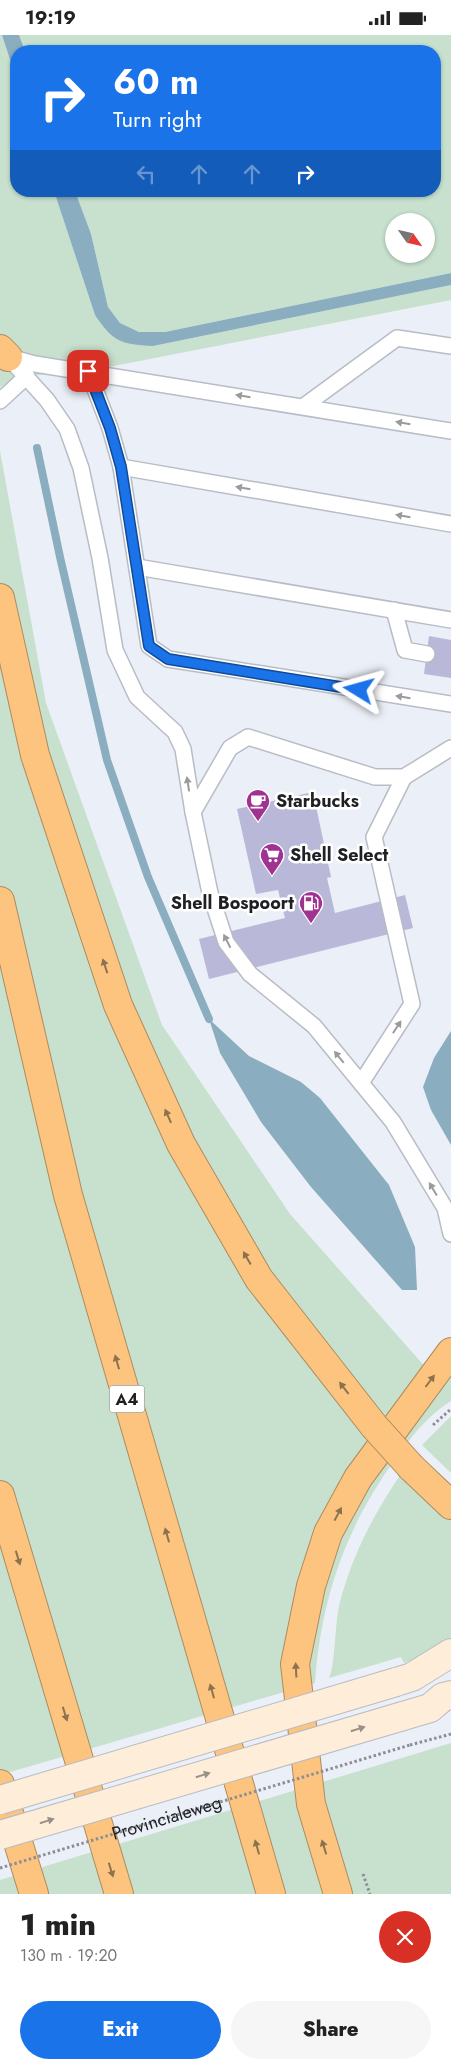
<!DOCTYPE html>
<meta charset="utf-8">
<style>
body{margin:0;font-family:Jost,sans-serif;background:#f6f6f6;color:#222;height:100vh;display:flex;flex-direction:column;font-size:19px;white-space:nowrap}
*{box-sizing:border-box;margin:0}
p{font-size:16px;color:#767676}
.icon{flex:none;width:28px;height:28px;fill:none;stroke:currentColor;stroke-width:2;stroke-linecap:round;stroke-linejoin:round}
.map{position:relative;height:1859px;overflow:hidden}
.side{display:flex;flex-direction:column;background:#fff;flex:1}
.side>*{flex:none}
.hud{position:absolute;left:10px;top:10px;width:431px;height:152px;border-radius:20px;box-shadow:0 1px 4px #0004;background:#1a73e8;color:#fff;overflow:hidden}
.needle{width:32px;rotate:124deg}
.buttons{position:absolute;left:385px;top:178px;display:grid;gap:10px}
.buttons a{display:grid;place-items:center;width:50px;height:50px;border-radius:50%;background:#fff;box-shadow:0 1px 4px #0004;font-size:25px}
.pin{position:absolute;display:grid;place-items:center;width:42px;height:42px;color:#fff;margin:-21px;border-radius:10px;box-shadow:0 2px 8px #0006}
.me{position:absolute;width:55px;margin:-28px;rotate:278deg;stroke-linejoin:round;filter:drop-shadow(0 0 4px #0008)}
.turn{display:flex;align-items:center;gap:18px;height:105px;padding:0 20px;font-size:22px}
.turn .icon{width:65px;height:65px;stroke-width:2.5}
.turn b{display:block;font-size:35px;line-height:42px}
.lanes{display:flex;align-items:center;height:48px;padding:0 20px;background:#0003;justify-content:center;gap:25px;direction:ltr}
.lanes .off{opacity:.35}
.round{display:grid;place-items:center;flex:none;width:52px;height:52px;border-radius:26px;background:#f6f6f6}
.head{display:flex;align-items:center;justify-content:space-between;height:85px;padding:0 20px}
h1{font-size:30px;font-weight:800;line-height:38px}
.button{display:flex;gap:10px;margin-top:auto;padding:10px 20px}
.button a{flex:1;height:58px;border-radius:30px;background:#1a73e8;color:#fff;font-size:20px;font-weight:800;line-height:58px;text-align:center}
.button a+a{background:#f6f6f6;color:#222}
.status{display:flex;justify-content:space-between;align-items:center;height:35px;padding:0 25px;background:#fff;direction:ltr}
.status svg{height:14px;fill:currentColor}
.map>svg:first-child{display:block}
</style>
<div class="status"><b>19:19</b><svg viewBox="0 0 49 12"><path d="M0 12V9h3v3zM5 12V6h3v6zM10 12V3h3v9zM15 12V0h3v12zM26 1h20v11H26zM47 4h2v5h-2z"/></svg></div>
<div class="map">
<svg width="451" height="1859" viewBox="0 0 451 1859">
<rect width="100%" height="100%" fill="#ebeff7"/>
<!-- green -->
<g fill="#c7e1ce" fill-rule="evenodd">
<path d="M0,0H2L16,43V156H54L95,280L153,311L451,250V265L88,336L27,341L0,352Z"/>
<path d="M19,0H451V238L165,297H139L120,288L108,272L91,199L75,156H435V16H25ZM394,186H426V219H394Z"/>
<path d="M0,416L46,668L162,990L290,1179L443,1352L451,1342V1366C428,1380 412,1401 396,1423C346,1492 321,1563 315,1648L0,1740Z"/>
<path d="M451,1381V1438L422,1410Z"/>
<path d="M403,1436L451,1483V1605L428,1620L404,1628L401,1622L329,1643C335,1632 335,1589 339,1571C351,1522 374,1478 403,1436Z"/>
<path d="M451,1708V1859H0V1845Z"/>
</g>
<!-- water -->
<g fill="#8aadc0">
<path d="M2,0H19L25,16H16V43Z"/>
<path d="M54,156H75L91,199L108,272L120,288L139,297H165L451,238V250L153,311C121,309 114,308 95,280Z"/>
<path d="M209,984L249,1021L301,1047L320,1063L389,1150L415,1212L417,1255H402L311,1152L261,1087L220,1018Z"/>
<path d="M451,996V1110L431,1075L423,1052L434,1023Z"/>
</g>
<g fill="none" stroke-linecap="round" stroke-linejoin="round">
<!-- stream -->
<path stroke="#8aadc0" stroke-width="8" d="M37,413L60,522L107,725L148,842L209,984"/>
</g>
<!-- building -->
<g fill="#b9b8d9">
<path d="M429,601L451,605V643L424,639Z"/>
<path d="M313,757L331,842L327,843L335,878L405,860L413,893L209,944L199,904L285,883L278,855L256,859L237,774Z"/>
</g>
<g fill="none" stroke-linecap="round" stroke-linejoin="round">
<!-- lane casing -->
<g stroke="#b8bcc4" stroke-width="18">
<g id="lane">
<path d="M8,322L47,365L67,394L81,433L100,523L115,615L137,662L175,697L183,714L193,777L210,858L226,907L250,939L314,991L393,1087L445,1173L451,1199"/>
<path d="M9,322L35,329L451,396"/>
<path d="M88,336L110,393L121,432L149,611L168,624L451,669"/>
<path d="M0,366L27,341"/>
<path d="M304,371L397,303L451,311"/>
<path d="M121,432L451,489"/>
<path d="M137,532L451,585"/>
<path d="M394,575L405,615L427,619"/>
<path d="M193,777L230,713L248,702L375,742H404L451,713"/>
<path d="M361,1048L412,969L374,802L404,742"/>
</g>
</g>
<!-- secondary casing -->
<g stroke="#b8bcc4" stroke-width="30">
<g id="secondary">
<path d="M396,1647L412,1642L451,1618"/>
<path d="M403,1681L430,1673L443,1662L451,1660"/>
</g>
</g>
<!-- highway casing -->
<g stroke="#ae8b5e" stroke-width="30">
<g id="highway">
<path d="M0,314L8,322"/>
<path d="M0,563L35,720L118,970L181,1109L259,1244L374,1391"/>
<path d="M0,866L68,1160L271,1859"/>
<path d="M411,1432L451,1470"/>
<path d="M0,1460L119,1859"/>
<path d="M0,1749L34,1859"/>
<path d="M338,1859L311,1769L295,1629L311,1551L328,1498L358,1443L451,1317"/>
</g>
</g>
<!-- path -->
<g stroke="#8b8e94" stroke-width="3" stroke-dasharray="2.5 2.5" stroke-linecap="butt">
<path d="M433,1390L451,1374"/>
<path d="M410,1710L451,1699"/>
<path d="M363,1839L370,1859"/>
</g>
<!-- lane -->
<use href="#lane" stroke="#fff" stroke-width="15"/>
<!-- secondary -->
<use href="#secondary" stroke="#feedd8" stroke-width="28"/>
<!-- highway -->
<use href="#highway" stroke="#fcc47e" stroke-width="28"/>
<!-- secondary-bridge casing -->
<g stroke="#b8bcc4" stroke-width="30" stroke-linecap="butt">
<g id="secondary-bridge">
<path d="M0,1765L396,1647"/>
<path d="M0,1800L403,1681"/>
</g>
</g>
<!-- highway-bridge casing -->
<g stroke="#ae8b5e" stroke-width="30" stroke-linecap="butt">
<path id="highway-bridge" d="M374,1391L411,1432"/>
</g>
<!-- path-bridge -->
<path stroke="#8b8e94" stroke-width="3" stroke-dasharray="2.5 2.5" stroke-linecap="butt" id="s1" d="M0,1833L410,1710"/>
<!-- secondary-bridge -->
<use href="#secondary-bridge" stroke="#feedd8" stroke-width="28"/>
<!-- highway-bridge -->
<use href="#highway-bridge" stroke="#fcc47e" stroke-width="28"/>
</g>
<!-- one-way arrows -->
<defs><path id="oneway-solid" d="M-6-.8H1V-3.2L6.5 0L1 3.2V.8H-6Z" transform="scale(1.25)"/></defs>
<g fill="#9a9b9c">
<use href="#oneway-solid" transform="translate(243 361) rotate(-171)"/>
<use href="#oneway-solid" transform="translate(403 388) rotate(-170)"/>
<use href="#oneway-solid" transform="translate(243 453) rotate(-170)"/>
<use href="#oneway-solid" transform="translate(403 481) rotate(-170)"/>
<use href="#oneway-solid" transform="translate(403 662) rotate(-171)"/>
<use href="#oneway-solid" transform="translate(188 749) rotate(-99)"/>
<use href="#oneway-solid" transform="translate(227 906) rotate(-117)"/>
<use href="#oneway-solid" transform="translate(397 992) rotate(-57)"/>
<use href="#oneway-solid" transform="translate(339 1022) rotate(-129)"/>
<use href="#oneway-solid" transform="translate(433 1154) rotate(-121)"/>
</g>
<g fill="#8d7250">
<use href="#oneway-solid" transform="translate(105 931) rotate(-108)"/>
<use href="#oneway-solid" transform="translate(168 1081) rotate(-114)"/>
<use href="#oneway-solid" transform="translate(247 1223) rotate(-120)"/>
<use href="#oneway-solid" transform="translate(117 1327) rotate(-106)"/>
<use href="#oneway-solid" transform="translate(430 1346) rotate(-53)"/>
<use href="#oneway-solid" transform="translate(344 1353) rotate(-128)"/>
<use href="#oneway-solid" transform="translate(338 1479) rotate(-62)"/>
<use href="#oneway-solid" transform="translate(167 1500) rotate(-106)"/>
<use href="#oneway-solid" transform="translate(18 1523) rotate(73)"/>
<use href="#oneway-solid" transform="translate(296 1635) rotate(-93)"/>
<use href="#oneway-solid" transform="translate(212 1656) rotate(-106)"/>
<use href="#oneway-solid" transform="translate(65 1679) rotate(73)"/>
<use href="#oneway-solid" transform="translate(257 1812) rotate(-106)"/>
<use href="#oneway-solid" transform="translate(324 1812) rotate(-107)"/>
<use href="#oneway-solid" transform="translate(111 1835) rotate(73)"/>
</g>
<g fill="#999187">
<use href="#oneway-solid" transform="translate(358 1694) rotate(-17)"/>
<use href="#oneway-solid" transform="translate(203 1740) rotate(-17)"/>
<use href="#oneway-solid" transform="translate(47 1786) rotate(-17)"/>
</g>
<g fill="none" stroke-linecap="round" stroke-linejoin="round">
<!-- route casing -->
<g stroke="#114b97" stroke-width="12">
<path id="route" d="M88,336L110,393L121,432L149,611L168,624L359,655"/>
</g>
<!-- route -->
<use href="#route" stroke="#1a73e8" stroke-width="9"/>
</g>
<!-- icons -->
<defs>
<g id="cafe-pin" transform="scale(1.25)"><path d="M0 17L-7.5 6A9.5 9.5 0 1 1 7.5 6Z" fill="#a03291" stroke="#fff"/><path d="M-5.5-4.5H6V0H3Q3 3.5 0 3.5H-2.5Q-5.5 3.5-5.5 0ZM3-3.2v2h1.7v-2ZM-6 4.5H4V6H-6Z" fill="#fff"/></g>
<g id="supermarket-pin" transform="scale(1.25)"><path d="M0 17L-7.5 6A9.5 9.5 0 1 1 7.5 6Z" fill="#a03291" stroke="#fff"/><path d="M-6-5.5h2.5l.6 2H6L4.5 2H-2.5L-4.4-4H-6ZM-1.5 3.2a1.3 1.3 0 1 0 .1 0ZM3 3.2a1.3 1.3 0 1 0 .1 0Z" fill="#fff"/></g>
<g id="fuel-pin" transform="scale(1.25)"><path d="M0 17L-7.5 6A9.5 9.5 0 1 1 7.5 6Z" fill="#a03291" stroke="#fff"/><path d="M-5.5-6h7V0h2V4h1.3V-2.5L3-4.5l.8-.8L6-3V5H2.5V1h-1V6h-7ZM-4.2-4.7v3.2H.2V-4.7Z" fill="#fff"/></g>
</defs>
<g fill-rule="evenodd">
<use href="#cafe-pin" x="258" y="766"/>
<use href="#supermarket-pin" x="272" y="820"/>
<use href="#fuel-pin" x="311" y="868"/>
</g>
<g text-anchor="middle" stroke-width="5" stroke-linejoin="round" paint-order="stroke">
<!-- shield labels -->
<rect fill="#fff" stroke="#626365" stroke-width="1" x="109.5" y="1350.5" width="35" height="27" rx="4"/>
<g font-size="16" font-weight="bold" fill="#1e2023">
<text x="127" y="1370">A4</text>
</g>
<!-- poi labels -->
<g font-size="18" font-weight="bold" fill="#1e2023" stroke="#fff" text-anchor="start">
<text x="276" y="772">Starbucks</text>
<text x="290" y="826">Shell Select</text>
<text x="294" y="874" text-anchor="end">Shell Bospoort</text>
</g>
<!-- street labels -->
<g font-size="18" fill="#1e2023" stroke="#fff">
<text dy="6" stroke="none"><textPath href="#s1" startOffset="174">Provincialeweg</textPath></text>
</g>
</g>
</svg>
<div class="buttons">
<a><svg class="needle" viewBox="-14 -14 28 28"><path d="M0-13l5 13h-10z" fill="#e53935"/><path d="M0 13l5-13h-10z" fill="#767676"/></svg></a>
</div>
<div class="pin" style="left:88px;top:336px;background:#d93025"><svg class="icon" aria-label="arrive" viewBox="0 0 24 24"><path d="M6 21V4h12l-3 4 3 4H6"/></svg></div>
<svg class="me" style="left:359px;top:655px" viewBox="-20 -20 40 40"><path d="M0-17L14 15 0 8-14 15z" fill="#1a73e8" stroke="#fff" stroke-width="4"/></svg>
<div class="hud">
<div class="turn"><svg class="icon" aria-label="right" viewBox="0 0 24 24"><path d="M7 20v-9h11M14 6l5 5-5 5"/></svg><div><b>60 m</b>Turn right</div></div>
<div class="lanes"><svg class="icon off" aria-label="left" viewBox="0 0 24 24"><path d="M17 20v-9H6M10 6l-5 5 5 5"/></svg><svg class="icon off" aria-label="ahead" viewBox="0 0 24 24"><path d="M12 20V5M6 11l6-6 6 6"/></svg><svg class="icon off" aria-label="ahead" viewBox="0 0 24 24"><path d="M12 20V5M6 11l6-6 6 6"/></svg><svg class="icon" aria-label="right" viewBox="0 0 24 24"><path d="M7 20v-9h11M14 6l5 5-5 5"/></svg></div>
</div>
</div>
<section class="side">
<div class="head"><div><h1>1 min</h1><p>130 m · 19:20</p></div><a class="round" style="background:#d93025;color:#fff"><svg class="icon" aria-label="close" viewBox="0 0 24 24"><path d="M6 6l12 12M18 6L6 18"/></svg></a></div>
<div class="button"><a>Exit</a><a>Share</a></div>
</section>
